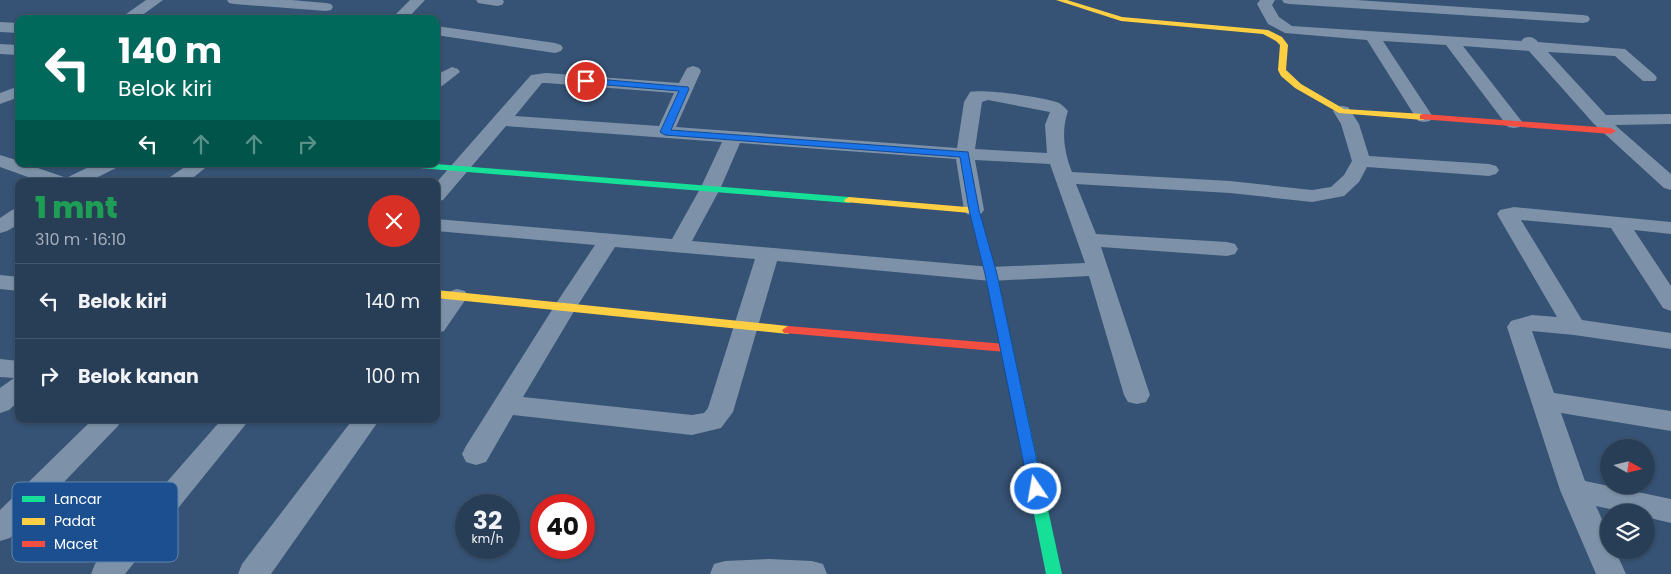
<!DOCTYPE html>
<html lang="id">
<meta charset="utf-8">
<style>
body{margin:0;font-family:Poppins,sans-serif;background:#344961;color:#f1f3f6;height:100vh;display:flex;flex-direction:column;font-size:19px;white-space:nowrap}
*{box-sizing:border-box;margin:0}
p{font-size:16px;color:#a5aeba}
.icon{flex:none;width:28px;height:28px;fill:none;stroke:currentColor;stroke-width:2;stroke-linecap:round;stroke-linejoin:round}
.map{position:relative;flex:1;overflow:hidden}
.drawer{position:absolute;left:15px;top:178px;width:425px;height:245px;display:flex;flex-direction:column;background:#283e57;border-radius:10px;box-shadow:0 1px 4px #0004,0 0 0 1px #44576d}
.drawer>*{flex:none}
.guide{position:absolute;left:15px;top:15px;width:425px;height:152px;border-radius:10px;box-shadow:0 1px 4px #0004,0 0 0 1px #44576d;background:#00695c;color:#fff;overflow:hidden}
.needle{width:32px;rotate:98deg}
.controls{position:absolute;left:1600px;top:439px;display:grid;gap:10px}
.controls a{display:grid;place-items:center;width:55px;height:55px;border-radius:50%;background:#283e57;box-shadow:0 1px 4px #0004,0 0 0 1px #44576d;font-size:25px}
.speed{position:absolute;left:455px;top:494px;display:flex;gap:10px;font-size:25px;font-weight:700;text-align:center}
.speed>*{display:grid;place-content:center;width:65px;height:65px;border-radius:50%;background:#283e57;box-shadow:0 1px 4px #0004,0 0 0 1px #44576d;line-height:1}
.speed small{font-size:12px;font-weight:400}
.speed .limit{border:8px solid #d22;background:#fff;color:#111}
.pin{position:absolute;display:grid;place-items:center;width:42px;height:42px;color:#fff;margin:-21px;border:2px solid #fff;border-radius:50%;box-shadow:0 1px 5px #0007}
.me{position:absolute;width:55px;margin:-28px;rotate:348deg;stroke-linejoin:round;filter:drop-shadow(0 0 4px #0008)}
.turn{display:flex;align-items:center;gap:18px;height:105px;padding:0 20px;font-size:22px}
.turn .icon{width:65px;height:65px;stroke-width:2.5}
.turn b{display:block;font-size:35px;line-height:42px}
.lanes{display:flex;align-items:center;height:48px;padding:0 20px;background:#0003;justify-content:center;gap:25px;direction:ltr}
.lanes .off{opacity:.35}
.round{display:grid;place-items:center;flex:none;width:52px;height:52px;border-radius:26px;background:#344961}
.summary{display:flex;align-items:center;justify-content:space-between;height:85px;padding:0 20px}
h1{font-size:30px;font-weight:800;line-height:38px;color:#1e9e55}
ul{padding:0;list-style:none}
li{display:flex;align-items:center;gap:15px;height:75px;padding:0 20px;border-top:1px solid #44576d}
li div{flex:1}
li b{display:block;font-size:19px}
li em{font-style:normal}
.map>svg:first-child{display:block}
</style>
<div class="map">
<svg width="1671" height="574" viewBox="0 0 1671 574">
<rect width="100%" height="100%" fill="#365274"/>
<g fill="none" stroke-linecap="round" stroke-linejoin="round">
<!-- street -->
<g fill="#7d92a8" fill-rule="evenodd">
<path d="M146,0H163L137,19H119Z"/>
<path d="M227,0H291L326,3L331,4L333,7L331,10L326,11L234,4L229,3Z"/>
<path d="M410,0H425L407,19H391Z"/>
<path d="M476,0H503L504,2L502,5L497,6L478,3Z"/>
<path d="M1260,0H1275L1272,5L1279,17L1292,26L1521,41L1524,38C1530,36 1534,37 1538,42L1625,49L1655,75L1657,78L1655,81H1643L1615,56L1548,52L1606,115L1671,114V124L1615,125L1671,174V190L1664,188L1594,124L1529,51L1463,46L1523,123L1520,127L1514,128L1508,127L1446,45L1383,41L1433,117L1430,121L1424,122L1418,121L1367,40L1285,33L1268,24L1257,4Z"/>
<path d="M1282,0H1356L1583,15L1588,16L1590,19L1588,22L1583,23L1289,4L1284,3Z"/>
<path d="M0,22L19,23V33L0,32Z"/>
<path d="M436,26L555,43L561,45L563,48L561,51L555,53L436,35Z"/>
<path d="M0,44L19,45V55L0,54Z"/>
<path d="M693,66L699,68L701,71L676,127L957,148L964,102L970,92C985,89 1044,97 1059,103C1063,105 1065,108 1068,111C1061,131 1064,152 1072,172L1230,181L1312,190L1331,187L1344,175L1352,161L1341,124L1333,111L1336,107L1342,106L1348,107L1359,124L1369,156L1489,164L1496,166L1499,170L1496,174L1489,176L1367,167L1359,182L1344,196L1312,202L1230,193L1076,184L1096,234L1227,242L1235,244L1238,249L1235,254L1227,256L1101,247L1150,395L1146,402L1137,404L1128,402L1124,395L1089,276L991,281L777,261L733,412L721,428L692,435L513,415L486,462L476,465L466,462L462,454L466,446L557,302L595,245L436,231V219L672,239L701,187L722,142L506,126L443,200L436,202V183L531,75L546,73L679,83L687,68ZM542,83H546L674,93L659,126L515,116ZM988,100L1050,112L1045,125L1047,153L975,149L982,102ZM740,143L956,159L964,210L967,214L974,216L981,214L984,210L975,160L1050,164L1085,263L991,267L692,241L721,187ZM615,247L755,259L708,408L704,413L692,415L523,397L576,308Z"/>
<path d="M452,67L458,69L460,72L442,86L436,87V75Z"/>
<path d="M19,86V97L0,104V93Z"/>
<path d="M0,155L19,161V164H26L64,177L66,180L68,177L95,164H118L116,168L90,181H39L0,167Z"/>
<path d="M189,164H210L189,181H167L170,177Z"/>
<path d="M1514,207L1671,222V234L1634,230L1671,286V311L1663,308L1611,228L1521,220L1582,320L1671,333V349L1574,335L1532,331L1554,393L1671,411V431L1561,413L1585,481L1671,499V523L1646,517V512H1624L1596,506L1609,535V550H1615L1626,574H1596L1560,490L1507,327L1511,321L1532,315L1557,317L1497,214L1500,210Z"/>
<path d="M19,208V224L7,231L0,233V218L12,210Z"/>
<path d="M0,275L19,277V291L0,289Z"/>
<path d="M457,289L465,291L468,296L444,331L436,333C436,314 435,295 457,289Z"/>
<path d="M0,359L19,361V401L9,410L0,413V388L14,378L0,377Z"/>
<path d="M93,419H122L118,426L10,538L0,541V510Z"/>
<path d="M222,419H250L125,574H91L95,564Z"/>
<path d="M353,419H380L271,574H238L242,564Z"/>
<path d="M769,559L812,561L823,564L827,574H710L714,564L725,561Z"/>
</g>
<!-- fast -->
<g fill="#16e098" fill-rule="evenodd">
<path d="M402,164H436L849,197L854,200L849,203L407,167Z"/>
<path d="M1003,326L1009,330L1062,574H1046L997,330Z"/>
</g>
<!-- slow -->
<g fill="#ffcf43" fill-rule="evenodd">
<path d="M1056,0H1067L1122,17L1268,30L1282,37L1288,45L1286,70L1301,84L1344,109L1423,114L1427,117L1423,120L1339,113L1295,88L1281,76L1278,70L1280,45L1276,41L1263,34L1121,21Z"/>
<path d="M849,197L978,208L997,274L1009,330L1007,333L1003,334L997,330L985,274L970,213L845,202L844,200Z"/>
<path d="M436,290L788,326L794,330L788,334L436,298Z"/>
</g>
<!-- jam -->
<g fill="#f24e42" fill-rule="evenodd">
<path d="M1423,114L1611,128L1616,131L1611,134L1420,119V115Z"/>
<path d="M788,326L1006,344L1010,345L1012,348L1010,351L1006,352L784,333L782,330Z"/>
</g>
</g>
<!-- route -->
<path fill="#1a73e8" stroke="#114b97" d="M586,78L688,87L689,89L671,130L968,152L979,210L997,274L1043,489L1041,493L1036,495L1031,493L1029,489L985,274L969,210L960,157L665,135L660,132L679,91L583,83L582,81Z"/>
<!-- legend -->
<rect x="12" y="482" width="166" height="80" rx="8" fill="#1b4f8f" stroke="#5f84b1" stroke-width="1"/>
<rect x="22" y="496" width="23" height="6" fill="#16e098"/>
<rect x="22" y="518" width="23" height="7" fill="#ffcf43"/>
<rect x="22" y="541" width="23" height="6" fill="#f24e42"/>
<g font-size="14" fill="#fff">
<text x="54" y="504">Lancar</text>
<text x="54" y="526">Padat</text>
<text x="54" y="549">Macet</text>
</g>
</svg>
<div class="controls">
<a><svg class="needle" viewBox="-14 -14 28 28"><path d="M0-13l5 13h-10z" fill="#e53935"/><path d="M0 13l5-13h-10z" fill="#a5aeba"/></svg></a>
<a><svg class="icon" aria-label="layers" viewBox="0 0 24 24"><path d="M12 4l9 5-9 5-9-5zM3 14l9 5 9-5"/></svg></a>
</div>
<div class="speed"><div>32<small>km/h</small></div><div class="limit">40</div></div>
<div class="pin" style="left:586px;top:81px;background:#d93025"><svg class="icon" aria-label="arrive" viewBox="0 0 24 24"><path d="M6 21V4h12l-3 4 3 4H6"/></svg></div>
<svg class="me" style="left:1036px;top:489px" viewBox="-20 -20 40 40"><circle r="17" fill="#1a73e8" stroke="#fff" stroke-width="3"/><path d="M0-11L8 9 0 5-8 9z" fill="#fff"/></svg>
<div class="guide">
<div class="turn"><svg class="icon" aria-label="left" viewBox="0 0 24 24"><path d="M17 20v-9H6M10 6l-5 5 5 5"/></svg><div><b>140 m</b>Belok kiri</div></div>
<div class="lanes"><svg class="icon" aria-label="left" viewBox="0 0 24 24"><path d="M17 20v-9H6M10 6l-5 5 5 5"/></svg><svg class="icon off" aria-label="ahead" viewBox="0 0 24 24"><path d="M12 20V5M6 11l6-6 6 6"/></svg><svg class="icon off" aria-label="ahead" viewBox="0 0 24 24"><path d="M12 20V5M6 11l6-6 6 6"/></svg><svg class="icon off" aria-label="right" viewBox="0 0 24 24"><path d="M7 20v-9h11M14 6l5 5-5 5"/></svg></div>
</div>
<section class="drawer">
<div class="summary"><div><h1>1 mnt</h1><p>310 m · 16:10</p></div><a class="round" style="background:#d93025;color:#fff"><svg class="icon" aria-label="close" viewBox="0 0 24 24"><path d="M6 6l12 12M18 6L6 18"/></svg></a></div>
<ul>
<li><svg class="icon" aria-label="left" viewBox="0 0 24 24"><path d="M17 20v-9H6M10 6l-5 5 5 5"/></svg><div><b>Belok kiri</b></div><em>140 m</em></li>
<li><svg class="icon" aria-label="right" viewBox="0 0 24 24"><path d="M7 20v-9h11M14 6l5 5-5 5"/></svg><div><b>Belok kanan</b></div><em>100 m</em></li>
</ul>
</section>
</div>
